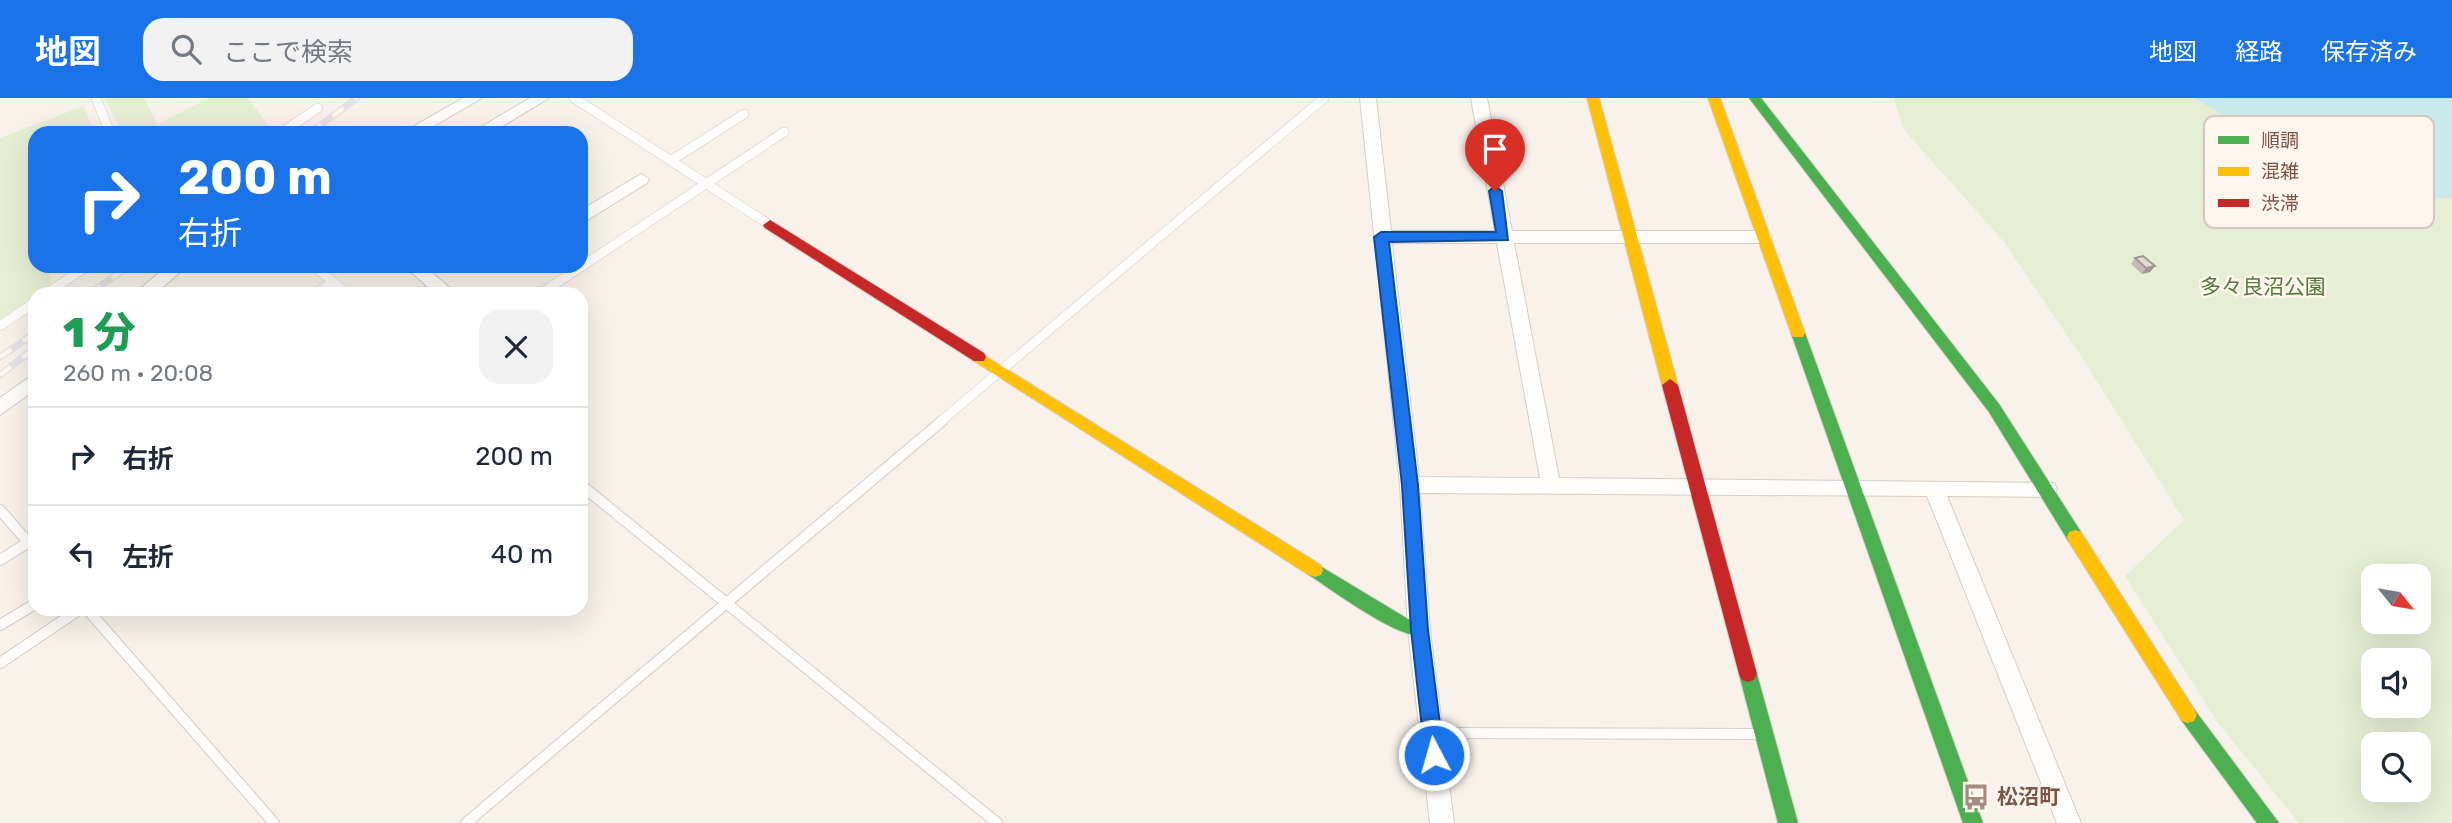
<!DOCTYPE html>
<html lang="ja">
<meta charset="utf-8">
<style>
body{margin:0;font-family:Rubik,"Noto Sans JP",sans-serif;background:#f2f2f3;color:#1f2937;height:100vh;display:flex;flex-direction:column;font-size:26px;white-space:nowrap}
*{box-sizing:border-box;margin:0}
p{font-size:23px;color:#747a83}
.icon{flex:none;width:38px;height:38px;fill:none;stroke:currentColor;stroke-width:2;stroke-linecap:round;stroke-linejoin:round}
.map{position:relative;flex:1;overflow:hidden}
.sheet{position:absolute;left:28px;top:189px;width:560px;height:329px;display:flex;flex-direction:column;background:#fff;border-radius:21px;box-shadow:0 7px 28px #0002}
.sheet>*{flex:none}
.top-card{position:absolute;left:28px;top:28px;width:560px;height:147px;border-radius:21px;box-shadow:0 7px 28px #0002;background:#1a73e8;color:#fff;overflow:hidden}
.needle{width:46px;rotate:120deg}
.tools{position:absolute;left:2361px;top:466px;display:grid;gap:14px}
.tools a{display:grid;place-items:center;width:70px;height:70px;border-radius:14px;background:#fff;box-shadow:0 7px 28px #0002;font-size:35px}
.pin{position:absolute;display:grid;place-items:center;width:60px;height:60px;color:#fff;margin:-72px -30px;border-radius:50% 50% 50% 0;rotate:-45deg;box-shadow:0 0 7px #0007}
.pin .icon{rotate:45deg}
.me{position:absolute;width:77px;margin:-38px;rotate:354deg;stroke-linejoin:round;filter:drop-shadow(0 0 5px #0008)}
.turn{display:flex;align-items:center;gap:24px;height:147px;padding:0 35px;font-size:32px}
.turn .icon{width:91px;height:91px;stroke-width:2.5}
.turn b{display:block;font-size:49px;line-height:60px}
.round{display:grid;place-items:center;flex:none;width:74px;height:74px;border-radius:21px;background:#f2f2f3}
.headline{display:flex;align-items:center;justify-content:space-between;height:119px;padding:0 35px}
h1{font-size:42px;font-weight:800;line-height:52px;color:#1e9e55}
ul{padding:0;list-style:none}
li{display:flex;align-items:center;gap:21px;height:98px;padding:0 35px;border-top:2px solid #e0e1e3}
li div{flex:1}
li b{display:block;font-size:26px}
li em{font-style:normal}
header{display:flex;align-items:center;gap:42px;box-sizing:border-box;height:98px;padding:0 35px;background:#1a73e8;color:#fff}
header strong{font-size:33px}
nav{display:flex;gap:38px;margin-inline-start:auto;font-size:24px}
.search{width:490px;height:63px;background:#f2f2f3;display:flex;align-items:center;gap:18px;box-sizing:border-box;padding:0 24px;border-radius:21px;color:#747a83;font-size:26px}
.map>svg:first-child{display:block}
</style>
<header>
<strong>地図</strong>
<div class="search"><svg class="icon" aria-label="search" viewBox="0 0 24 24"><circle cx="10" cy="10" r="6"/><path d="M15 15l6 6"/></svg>ここで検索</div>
<nav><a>地図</a><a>経路</a><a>保存済み</a></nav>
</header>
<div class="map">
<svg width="2452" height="725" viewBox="0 0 2452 725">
<rect width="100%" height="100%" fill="#f8f2eb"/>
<!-- green -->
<g fill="#e6efd4" fill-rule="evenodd">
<path d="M105,0H144L157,26L209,0H248L273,34L122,35Z"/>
<path d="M1894,0H2452V725H2299L2218,625L2125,478L2184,422L2085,264L2005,145L1903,31ZM2373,478H2418V523H2373ZM2373,562H2418V607H2373ZM2373,646H2418V691H2373Z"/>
<path d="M83,8L95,35H35V168H49L52,185L0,222V40Z"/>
</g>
<!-- water -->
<path fill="#caeaea" d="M2195,0H2452V100H2429L2410,93L2371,48L2304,31L2247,25L2224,18Z"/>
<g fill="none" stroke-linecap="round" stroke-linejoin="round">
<!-- lane-far1 casing -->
<g stroke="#d7cdc8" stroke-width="10">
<g id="lane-far1">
<path d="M96,0L110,35"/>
<path d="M574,0L770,127"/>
<path d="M281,35L318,10"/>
<path d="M672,62L744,16"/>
<path d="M314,168L348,196"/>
<path d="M46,196L87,168"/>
<path d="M314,196L333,184"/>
<path d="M540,196L784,34"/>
<path d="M0,228L35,204"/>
<path d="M940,324L1324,0"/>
</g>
</g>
<!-- lane casing -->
<g stroke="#d7cdc8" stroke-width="12">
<g id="lane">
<path d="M581,387L997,725"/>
<path d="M0,412L35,452"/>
<path d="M0,462L29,444"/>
<path d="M87,511L274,725"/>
<path d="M0,527L35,506"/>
<path d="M0,565L80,511"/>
<path d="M1432,635L1760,636"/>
<path d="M466,725L942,323"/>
</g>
</g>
<!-- street casing -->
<g stroke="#d7cdc8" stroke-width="2">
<g id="street">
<path d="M463,0H482L422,35H402Z"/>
<path d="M530,0H549L491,35H471Z"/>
<path d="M1360,0H1376L1391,133H1495L1471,0H1487L1512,133H1764L1772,139L1764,145H1514L1559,380L2054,385L2057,391L2054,397L2047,399L1947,398L2081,725H2057L1927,398L1420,395L1430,532L1454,725H1430L1408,532L1400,387ZM1392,145H1497L1540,380L1419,379Z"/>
<path d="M641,76L649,81L647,85L581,126V112Z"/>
<path d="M167,168H187L155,196H134Z"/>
<path d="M404,168H424L457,196H436Z"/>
<path d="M35,275V292L0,317V300Z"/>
</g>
</g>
<!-- fast casing -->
<g stroke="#d8cdc7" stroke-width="2">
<g id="fast">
<path d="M1749,0H1761L1999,306L2081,434L2083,439L2081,444L2075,446L2069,444L1989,314Z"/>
<path d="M1798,230L1805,235L1983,725H1963L1791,235Z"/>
<path d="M1315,465L1408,521L1425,527L1428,532L1425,537C1403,545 1331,491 1309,477L1307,472L1309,467Z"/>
<path d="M1748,568L1754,570L1757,576L1798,725H1778L1739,576L1742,570Z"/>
<path d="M2188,609L2194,611L2279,725H2257L2182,623L2179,617L2182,611Z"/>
</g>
</g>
<!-- slow casing -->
<g stroke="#d8cdc7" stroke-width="2">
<g id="slow">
<path d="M1587,0H1599L1678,287L1670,293L1662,287Z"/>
<path d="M1708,0H1720L1805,235L1803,239H1793L1791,235Z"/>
<path d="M979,254L1321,467L1323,472L1321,477L1315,479L1309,477L974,263L972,259L974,255Z"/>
<path d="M2075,432L2081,434L2194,611L2197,617L2194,623L2188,625L2182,623L2069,444L2067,439L2069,434Z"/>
</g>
</g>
<!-- jam casing -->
<g stroke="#d8cdc7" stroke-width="2">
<g id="jam">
<path d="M770,122L984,255L986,259L984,263H974L765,130L763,127Z"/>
<path d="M1670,281L1678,287L1757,576L1754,582L1748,584L1742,582L1739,576L1662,287Z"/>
</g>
</g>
<!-- lane-far1 -->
<use href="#lane-far1" stroke="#fefdfc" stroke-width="9"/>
<!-- lane -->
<use href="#lane" stroke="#fefdfc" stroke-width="10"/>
<!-- street -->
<use href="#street" fill="#fefdfc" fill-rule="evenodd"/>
<!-- fast -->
<use href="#fast" fill="#4caf50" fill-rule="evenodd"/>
<!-- slow -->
<use href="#slow" fill="#ffc107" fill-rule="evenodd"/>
<!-- jam -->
<use href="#jam" fill="#c62828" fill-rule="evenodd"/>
<!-- rail casing -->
<g stroke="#e4e2e5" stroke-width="7">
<g id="rail">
<path d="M310,35L357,0"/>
<path d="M89,196L129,168"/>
<path d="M0,259L35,235"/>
<path d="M0,277L35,250"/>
</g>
</g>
<!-- rail -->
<use href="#rail" stroke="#fff6ed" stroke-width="4.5" stroke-dasharray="14" stroke-linecap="butt"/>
</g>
<!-- wall -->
<path fill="#c5bbb5" d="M2135,160L2155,168L2150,174L2142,176L2131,166Z"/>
<!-- shaded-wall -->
<path fill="#a09993" d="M2155,168L2150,174L2142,176L2146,170Z"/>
<!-- building -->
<path fill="#e5dad2" stroke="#a09993" stroke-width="2" d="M2143,158L2155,168L2146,170L2135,160Z"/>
<!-- route -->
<path fill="#1a73e8" stroke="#114b97" stroke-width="2" d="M1495,88L1502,93L1508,142L1389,144L1418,387L1428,532L1444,657L1441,663L1434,666L1428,663L1425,657L1411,532L1402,387L1374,139L1381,134H1496L1489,93Z"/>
<!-- icons -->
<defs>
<g id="bus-bare" transform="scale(2.1)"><path d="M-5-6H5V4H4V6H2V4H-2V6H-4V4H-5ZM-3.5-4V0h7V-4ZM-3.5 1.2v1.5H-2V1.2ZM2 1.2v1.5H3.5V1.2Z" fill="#a68c80" stroke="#fff6ed" stroke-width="2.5" paint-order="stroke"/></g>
</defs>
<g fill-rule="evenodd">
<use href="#bus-bare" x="1976" y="699"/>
</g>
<g text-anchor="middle" stroke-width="5" stroke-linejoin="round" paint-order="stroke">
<!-- park labels -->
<g font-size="21" fill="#537a3c" stroke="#fff6ed">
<text x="2263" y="196">多々良沼公園</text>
</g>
<!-- poi labels -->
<g font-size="21" font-weight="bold" fill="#7a5547" stroke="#fff6ed" text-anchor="start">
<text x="1997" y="706">松沼町</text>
</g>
</g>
<!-- legend -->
<rect x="2204" y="18" width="230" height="112" rx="10" fill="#fff6ed" stroke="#d7c6bb" stroke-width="2"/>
<rect x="2218" y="38" width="31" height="8" fill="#4caf50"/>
<rect x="2218" y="69" width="31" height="9" fill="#ffc107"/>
<rect x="2218" y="101" width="31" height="8" fill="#c62828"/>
<g font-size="19" fill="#7a5547">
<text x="2261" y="49">順調</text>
<text x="2261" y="80">混雑</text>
<text x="2261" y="112">渋滞</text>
</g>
</svg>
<div class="tools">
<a><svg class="needle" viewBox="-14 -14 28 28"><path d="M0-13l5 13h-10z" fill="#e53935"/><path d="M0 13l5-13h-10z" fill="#747a83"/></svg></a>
<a><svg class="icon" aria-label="sound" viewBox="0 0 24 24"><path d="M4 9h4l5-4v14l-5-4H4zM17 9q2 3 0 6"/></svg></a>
<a><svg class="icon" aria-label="search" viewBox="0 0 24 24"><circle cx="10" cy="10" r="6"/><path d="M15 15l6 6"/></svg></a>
</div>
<div class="pin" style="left:1495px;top:93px;background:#d93025"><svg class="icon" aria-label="arrive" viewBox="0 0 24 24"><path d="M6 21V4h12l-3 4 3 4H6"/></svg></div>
<svg class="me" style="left:1434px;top:657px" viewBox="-20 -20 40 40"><circle r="17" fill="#1a73e8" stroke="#fff" stroke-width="3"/><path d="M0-11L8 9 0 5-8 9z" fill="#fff"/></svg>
<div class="top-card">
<div class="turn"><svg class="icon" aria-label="right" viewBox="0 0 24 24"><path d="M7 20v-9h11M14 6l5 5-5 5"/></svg><div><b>200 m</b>右折</div></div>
</div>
<section class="sheet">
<div class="headline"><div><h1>1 分</h1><p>260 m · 20:08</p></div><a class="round"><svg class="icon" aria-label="close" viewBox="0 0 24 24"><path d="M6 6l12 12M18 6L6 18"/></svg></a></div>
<ul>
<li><svg class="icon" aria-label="right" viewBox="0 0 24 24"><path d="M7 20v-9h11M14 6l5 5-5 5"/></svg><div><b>右折</b></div><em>200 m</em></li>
<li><svg class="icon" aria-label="left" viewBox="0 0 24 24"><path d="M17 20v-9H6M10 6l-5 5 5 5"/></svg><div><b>左折</b></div><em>40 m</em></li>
</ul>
</section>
</div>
